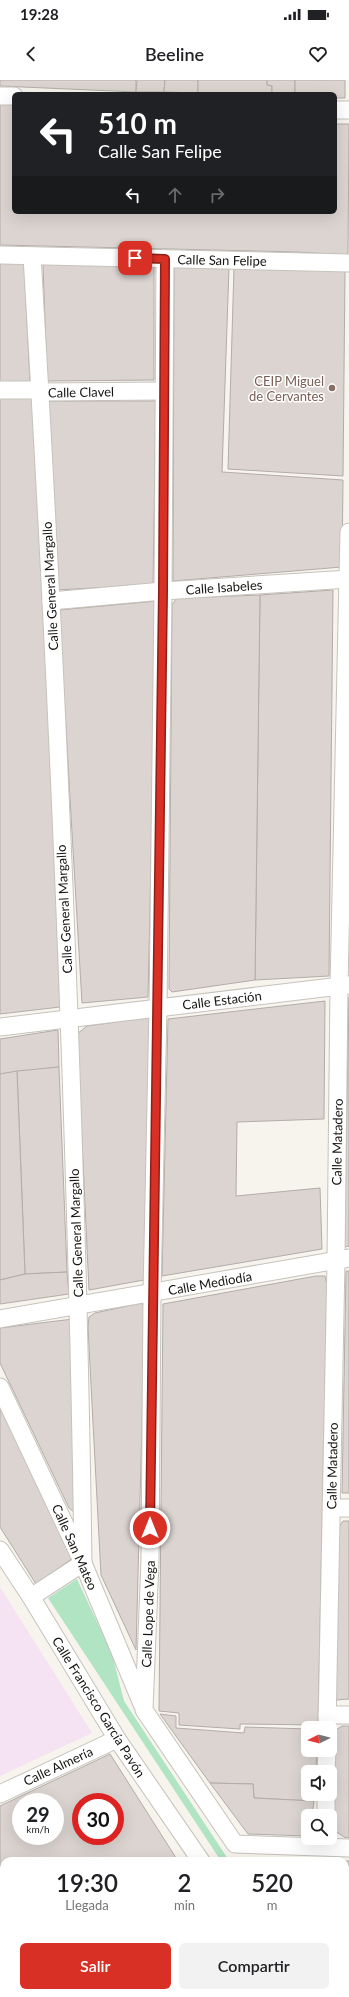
<!DOCTYPE html>
<html lang="es">
<meta charset="utf-8">
<style>
body{margin:0;font-family:Lato,sans-serif;background:#f2f2f2;color:#202124;height:100vh;display:flex;flex-direction:column;font-size:15px;white-space:nowrap}
*{box-sizing:border-box;margin:0}
p{font-size:13px;color:#757577}
.icon{flex:none;width:22px;height:22px;fill:none;stroke:currentColor;stroke-width:2;stroke-linecap:round;stroke-linejoin:round}
.map{position:relative;flex:1;overflow:hidden}
.panel{position:absolute;left:0px;top:1777px;width:349px;height:140px;display:flex;flex-direction:column;background:#fff;border-radius:12px 12px 0 0;box-shadow:0 4px 16px #0002}
.panel>*{flex:none}
.banner{position:absolute;left:12px;top:12px;width:325px;height:122px;border-radius:6px;box-shadow:0 4px 16px #0002;background:#202124;color:#fff;overflow:hidden}
.needle{width:26px;rotate:264deg}
.buttons{position:absolute;left:301px;top:1641px;display:grid;gap:8px}
.buttons a{display:grid;place-items:center;width:36px;height:36px;border-radius:6px;background:#fff;box-shadow:0 4px 16px #0002;font-size:20px}
.speed{position:absolute;left:12px;top:1713px;display:flex;gap:8px;font-size:20px;font-weight:700;text-align:center}
.speed>*{display:grid;place-content:center;width:52px;height:52px;border-radius:50%;background:#fff;box-shadow:0 4px 16px #0002;line-height:1}
.speed small{font-size:10px;font-weight:400}
.speed .limit{border:6px solid #d22;background:#fff;color:#111}
.pin{position:absolute;display:grid;place-items:center;width:34px;height:34px;color:#fff;margin:-17px;border-radius:8px;box-shadow:0 2px 6px #0006}
.me{position:absolute;width:44px;margin:-22px;rotate:0deg;stroke-linejoin:round;filter:drop-shadow(0 0 3px #0008)}
.turn{display:flex;align-items:center;gap:14px;height:84px;padding:0 20px;font-size:18px}
.turn .icon{width:52px;height:52px;stroke-width:2.5}
.turn b{display:block;font-size:28px;line-height:34px}
.lanes{display:flex;align-items:center;height:38px;padding:0 20px;background:#0003;justify-content:center;gap:20px;direction:ltr}
.lanes .off{opacity:.35}
.eta{display:flex;justify-content:space-evenly;align-items:center;height:68px;text-align:center}
.eta b{font-size:24px;font-weight:600;line-height:28px}
.button{display:flex;gap:8px;margin-top:auto;padding:8px 20px}
.button a{flex:1;height:46px;border-radius:6px;background:#d93025;color:#fff;font-size:16px;font-weight:600;line-height:46px;text-align:center}
.button a+a{background:#f2f2f2;color:#202124}
.status{display:flex;justify-content:space-between;align-items:center;height:28px;padding:0 20px;background:#fff;direction:ltr}
.status svg{height:11px;fill:currentColor}
header{display:flex;justify-content:space-between;align-items:center;height:52px;padding:0 20px;background:#fff;font-size:18px;font-weight:600}
.map>svg:first-child{display:block}
</style>
<div class="status"><b>19:28</b><svg viewBox="0 0 49 12"><path d="M0 12V9h3v3zM5 12V6h3v6zM10 12V3h3v9zM15 12V0h3v12zM26 1h20v11H26zM47 4h2v5h-2z"/></svg></div>
<header><svg class="icon" aria-label="back" viewBox="0 0 24 24"><path d="M15 5l-7 7 7 7"/></svg>Beeline<svg class="icon" aria-label="heart" viewBox="0 0 24 24"><path d="M12 20l-8-8c-3-5 5-10 8-4 3-6 11-1 8 4z"/></svg></header>
<div class="map">
<svg width="349" height="1917" viewBox="0 0 349 1917">
<rect width="100%" height="100%" fill="#f7f3ed"/>
<!-- industrial -->
<path fill="#f5e3f4" d="M0,1507L92,1653L0,1696Z"/>
<!-- green -->
<path fill="#b0e4c3" d="M77,1499L112,1574L124,1621L228,1779L268,1781H221L48,1518Z"/>
<!-- building -->
<g fill="#dbd4d1" stroke="#b3aca8" fill-rule="evenodd">
<path d="M0,0H136V12L0,6Z"/>
<path d="M137,0H165L164,12H136Z"/>
<path d="M165,0H198V13L164,12Z"/>
<path d="M198,0H267V5L272,6V14L198,13Z"/>
<path d="M267,0H295V14H272V6L267,5Z"/>
<path d="M295,0H345V18H335V14H295Z"/>
<path d="M0,24L14,25V132H335V44H349L348,175L297,172L0,165Z"/>
<path d="M0,182H24L30,303L0,302Z"/>
<path d="M43,183L154,185V300L47,301Z"/>
<path d="M174,185L229,187L222,392L343,400L342,487L173,501Z"/>
<path d="M234,188L345,190L343,396L228,389Z"/>
<path d="M27,313L39,323L60,927L0,934V314Z"/>
<path d="M48,321H156L153,505L55,510Z"/>
<path d="M333,510L329,896L255,900L260,515Z"/>
<path d="M260,515L255,900L172,912L169,909V905L172,525L176,519L180,518Z"/>
<path d="M157,521L148,917L82,923L59,530Z"/>
<path d="M349,917V1166L344,1167Z"/>
<path d="M325,921L324,1039L237,1042L236,1116L320,1108L322,1169L162,1196L168,939Z"/>
<path d="M152,937L144,1200L89,1210L77,954L87,946Z"/>
<path d="M58,950L59,987L0,994V959Z"/>
<path d="M59,987L67,1192L25,1194L17,991Z"/>
<path d="M17,991L25,1194L0,1200V994Z"/>
<path d="M346,1191H349V1413H342Z"/>
<path d="M67,1192L69,1214L0,1224V1200L25,1194Z"/>
<path d="M316,1196H325L327,1206L318,1645L240,1644V1649L179,1645V1633L159,1631L163,1224Z"/>
<path d="M141,1223L144,1226L145,1231L136,1570L101,1495L88,1247L89,1237L95,1233Z"/>
<path d="M73,1239L76,1434L69,1428L0,1283V1248Z"/>
<path d="M0,1324L73,1478L36,1504L0,1447Z"/>
<path d="M343,1441H349V1619L336,1620L339,1447Z"/>
<path d="M160,1634L176,1636V1648L244,1653L245,1647L308,1649V1670H317L316,1692H308V1714H315L314,1721L254,1718L253,1704L210,1703Z"/>
<path d="M342,1646H349V1758L344,1757L335,1751L333,1744L336,1650Z"/>
<path d="M110,1674L178,1781H4V1889L0,1888V1726ZM21,1722H55V1756H21ZM81,1722H115V1756H81Z"/>
<path d="M210,1703L253,1704L254,1718L314,1721L312,1736H308V1756L248,1754Z"/>
<path d="M345,1781H349V1891L345,1884Z"/>
<path d="M195,1913H261L258,1917H226Z"/>
</g>
<g fill="none" stroke-linecap="round" stroke-linejoin="round">
<!-- minor casing -->
<g stroke="#c6c3bd" stroke-width="19">
<g id="minor">
<path d="M0,16H14"/>
<path d="M335,30H349"/>
<path d="M0,175L349,183"/>
<path d="M165,179L163,511L158,928L152,1214L150,1480L144,1630L235,1764L349,1768"/>
<path d="M0,310H32L41,312L163,311"/>
<path d="M51,521L163,511L349,499"/>
<path d="M0,947L349,905"/>
<path d="M0,1239L349,1178"/>
<path d="M0,1307L83,1483L142,1624"/>
<path d="M332,1428H349"/>
<path d="M0,1470L31,1517L117,1659L201,1781"/>
<path d="M31,1517L83,1483C77,1047 58,611 32,176"/>
<path d="M327,1635H349"/>
<path d="M327,1648L336,1180L339,906L349,452"/>
<path d="M326,1692L327,1670"/>
<path d="M0,1714L117,1659"/>
<path d="M326,1736V1714"/>
</g>
</g>
<!-- tertiary casing -->
<g stroke="#c6c3bd" stroke-width="24">
<g id="tertiary">
<path d="M13,1913L45,1917"/>
<path d="M335,1913L337,1917"/>
<path d="M283,1917L286,1913"/>
</g>
</g>
<!-- minor -->
<use href="#minor" stroke="#fff" stroke-width="17"/>
<!-- tertiary -->
<use href="#tertiary" stroke="#fff" stroke-width="22"/>
</g>
<g fill="none" stroke-linecap="round" stroke-linejoin="round">
<!-- route casing -->
<g stroke="#8d1f18" stroke-width="10">
<path id="route" d="M135,178L165,179L163,511L150,1448"/>
</g>
<!-- route -->
<use href="#route" stroke="#d93025" stroke-width="7"/>
</g>
<!-- markers -->
<circle fill="#8d6e63" stroke="#fff" stroke-width="1.5" cx="332" cy="308" r="4"/>
<g text-anchor="middle" stroke-width="3" stroke-linejoin="round" paint-order="stroke">
<!-- street labels -->
<g font-size="13" fill="#151412" stroke="#fff">
<text transform="translate(222 180) rotate(1)" y="5">Calle San Felipe</text>
<text transform="translate(81 312) rotate(-1)" y="5">Calle Clavel</text>
<text transform="translate(50 506) rotate(-93)" y="5">Calle General Margallo</text>
<text transform="translate(224 507) rotate(-4)" y="5">Calle Isabeles</text>
<text transform="translate(64 829) rotate(-93)" y="5">Calle General Margallo</text>
<text transform="translate(222 920) rotate(-7)" y="5">Calle Estación</text>
<text transform="translate(337 1062) rotate(-89)" y="5">Calle Matadero</text>
<text transform="translate(76 1153) rotate(-92)" y="5">Calle General Margallo</text>
<text transform="translate(210 1203) rotate(-10)" y="5">Calle Mediodía</text>
<text transform="translate(332 1386) rotate(-89)" y="5">Calle Matadero</text>
<text transform="translate(75 1467) rotate(66)" y="5">Calle San Mateo</text>
<text transform="translate(148 1534) rotate(-88)" y="5">Calle Lope de Vega</text>
<text transform="translate(99 1627) rotate(58)" y="5">Calle Francisco García Pavón</text>
<text transform="translate(58 1686) rotate(-25)" y="5">Calle Almería</text>
</g>
<!-- education labels -->
<g font-size="13" fill="#785e54" stroke="#fff" text-anchor="end">
<text x="324" y="306">CEIP Miguel<tspan x="324" dy="15">de Cervantes</tspan></text>
</g>
</g>
</svg>
<div class="buttons">
<a><svg class="needle" viewBox="-14 -14 28 28"><path d="M0-13l5 13h-10z" fill="#e53935"/><path d="M0 13l5-13h-10z" fill="#757577"/></svg></a>
<a><svg class="icon" aria-label="sound" viewBox="0 0 24 24"><path d="M4 9h4l5-4v14l-5-4H4zM17 9q2 3 0 6"/></svg></a>
<a><svg class="icon" aria-label="search" viewBox="0 0 24 24"><circle cx="10" cy="10" r="6"/><path d="M15 15l6 6"/></svg></a>
</div>
<div class="speed"><div>29<small>km/h</small></div><div class="limit">30</div></div>
<div class="pin" style="left:135px;top:178px;background:#d93025"><svg class="icon" aria-label="arrive" viewBox="0 0 24 24"><path d="M6 21V4h12l-3 4 3 4H6"/></svg></div>
<svg class="me" style="left:150px;top:1448px" viewBox="-20 -20 40 40"><circle r="17" fill="#d93025" stroke="#fff" stroke-width="3"/><path d="M0-11L8 9 0 5-8 9z" fill="#fff"/></svg>
<div class="banner">
<div class="turn"><svg class="icon" aria-label="left" viewBox="0 0 24 24"><path d="M17 20v-9H6M10 6l-5 5 5 5"/></svg><div><b>510 m</b>Calle San Felipe</div></div>
<div class="lanes"><svg class="icon" aria-label="left" viewBox="0 0 24 24"><path d="M17 20v-9H6M10 6l-5 5 5 5"/></svg><svg class="icon off" aria-label="ahead" viewBox="0 0 24 24"><path d="M12 20V5M6 11l6-6 6 6"/></svg><svg class="icon off" aria-label="right" viewBox="0 0 24 24"><path d="M7 20v-9h11M14 6l5 5-5 5"/></svg></div>
</div>
<section class="panel">
<div class="eta">
<div><b>19:30</b><p>Llegada</p></div>
<div><b>2</b><p>min</p></div>
<div><b>520</b><p>m</p></div>
</div>
<div class="button"><a>Salir</a><a>Compartir</a></div>
</section>
</div>
